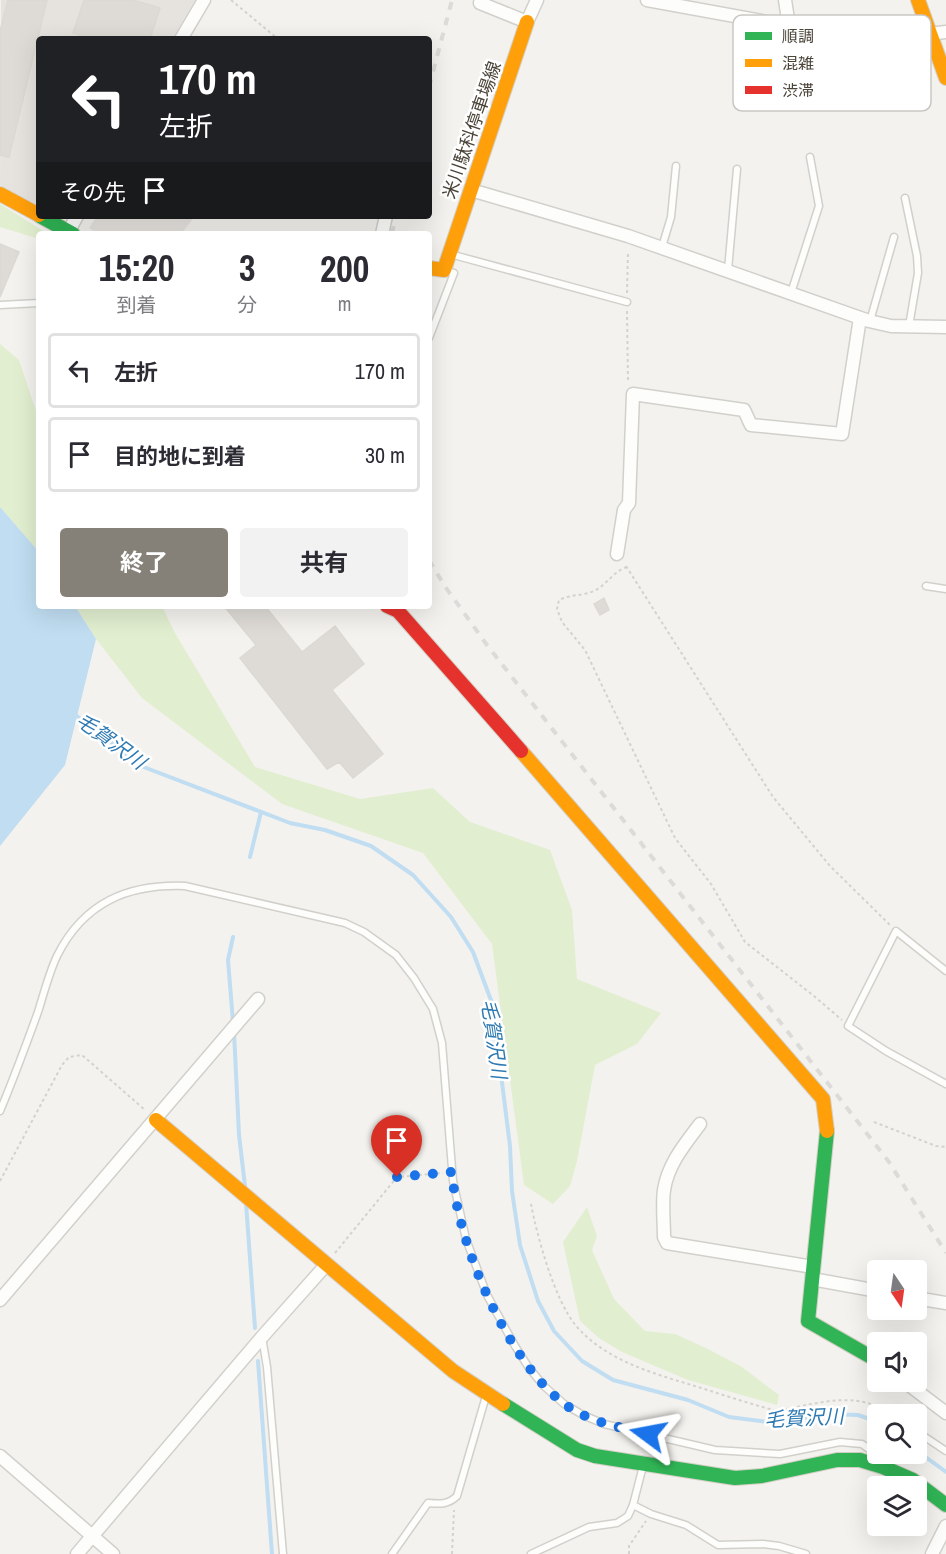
<!DOCTYPE html>
<html lang="ja">
<meta charset="utf-8">
<style>
body{margin:0;font-family:"Archivo Narrow","Noto Sans JP",sans-serif;background:#f2f2f3;color:#2b2b33;height:100vh;display:flex;flex-direction:column;font-size:22px;white-space:nowrap}
*{box-sizing:border-box;margin:0}
p{font-size:20px;color:#7c7c81}
.icon{flex:none;width:33px;height:33px;fill:none;stroke:currentColor;stroke-width:2;stroke-linecap:round;stroke-linejoin:round}
.map{position:relative;flex:1;overflow:hidden}
.details{position:absolute;left:36px;top:231px;width:396px;height:378px;display:flex;flex-direction:column;background:#fff;border-radius:6px;box-shadow:0 6px 24px #0002}
.details>*{flex:none}
.banner{position:absolute;left:36px;top:36px;width:396px;height:183px;border-radius:6px;box-shadow:0 6px 24px #0002;background:#202124;color:#fff;overflow:hidden}
.needle{width:39px;rotate:167deg}
.controls{position:absolute;left:867px;top:1260px;display:grid;gap:12px}
.controls a{display:grid;place-items:center;width:60px;height:60px;border-radius:6px;background:#fff;box-shadow:0 6px 24px #0002;font-size:30px}
.pin{position:absolute;display:grid;place-items:center;width:51px;height:51px;color:#fff;margin:-62px -26px;border-radius:50% 50% 50% 0;rotate:-45deg;box-shadow:0 0 6px #0007}
.pin .icon{rotate:45deg}
.me{position:absolute;width:66px;margin:-33px;rotate:283deg;stroke-linejoin:round;filter:drop-shadow(0 0 4px #0008)}
.turn{display:flex;align-items:center;gap:21px;height:126px;padding:0 24px;font-size:27px}
.turn .icon{width:78px;height:78px;stroke-width:2.5}
.turn b{display:block;font-size:42px;line-height:51px}
.then{display:flex;align-items:center;height:57px;padding:0 24px;background:#0003;gap:12px;font-size:22px}
.eta{display:flex;justify-content:space-evenly;align-items:center;height:102px;text-align:center}
.eta b{font-size:36px;font-weight:700;line-height:42px}
.action{display:flex;gap:12px;margin-top:auto;padding:12px 24px}
.action a{flex:1;height:69px;border-radius:6px;background:#868178;color:#fff;font-size:24px;font-weight:700;line-height:69px;text-align:center}
.action a+a{background:#f2f2f3;color:#2b2b33}
ul{padding:0;list-style:none}
li{display:flex;align-items:center;gap:18px;height:75px;margin:0 12px 9px;padding:0 12px;border:3px solid #e1e1e2;border-radius:6px}
li div{flex:1}
li b{display:block;font-size:22px}
li em{font-style:normal}
.map>svg:first-child{display:block}
</style>
<div class="map">
<svg width="946" height="1554" viewBox="0 0 946 1554">
<rect width="100%" height="100%" fill="#f4f2ee"/>
<!-- industrial -->
<path fill="#e6e2de" d="M1,0H195L172,39H39V207L0,185Z"/>
<!-- green -->
<g fill="#e1eecf">
<path d="M0,204L48,234H39V239L0,227Z"/>
<path d="M0,344L19,360L39,420V552L0,507Z"/>
<path d="M75,606H162L175,633L255,767L360,799L433,788L470,822L550,850L572,910L577,979L661,1013L637,1044L595,1065L577,1161L570,1186L553,1204L524,1185L492,944L423,853L282,804L142,698L96,639Z"/>
<path d="M587,1207L597,1236L592,1250L614,1299L645,1331L675,1334L708,1349L742,1367L779,1395L777,1405L688,1380L622,1352L599,1338L580,1321L563,1242Z"/>
</g>
<!-- parking -->
<path fill="#e6e3df" d="M97,216H195L181,234H99L89,228Z"/>
<!-- water -->
<path fill="#c0ddf1" d="M0,507L39,552V606H75L96,639L65,765L0,846Z"/>
<g fill="none" stroke-linecap="round" stroke-linejoin="round">
<!-- stream -->
<g stroke="#c0ddf1" stroke-width="4">
<path d="M73,713L141,766L290,823L325,830L371,846L413,875L451,917L473,952L492,1003L510,1146L512,1191L520,1245L538,1301L554,1331L582,1361L613,1380L688,1400L729,1417L775,1423L827,1414L858,1415L878,1422"/>
<path d="M250,857L261,812"/>
<path d="M233,937L228,960L233,1022"/>
<path d="M234,1032L239,1135L245,1186"/>
<path d="M246,1203L255,1328"/>
<path d="M258,1361L272,1554"/>
<path d="M916,1450L946,1472"/>
</g>
</g>
<!-- building -->
<g fill="#dedbd6" stroke="#dcd9d4" stroke-width="1.5">
<path d="M8,0H47L9,157L0,155V31Z"/>
<path d="M84,0H133L160,8L150,39H92L73,33Z"/>
<path d="M0,244L19,252L0,297Z"/>
<path d="M604,598L609,610L600,615L594,604Z"/>
<path d="M224,606H265L302,652L335,626L364,664L332,690L383,754L353,778L339,762L327,769L240,658L256,645Z"/>
</g>
<g fill="none" stroke-linecap="round" stroke-linejoin="round">
<!-- lane casing -->
<g stroke="#d2d0cb" stroke-width="9">
<g id="lane">
<path d="M905,198L917,256L918,273L909,326"/>
<path d="M662,247L671,217L676,166"/>
<path d="M450,254L627,302"/>
<path d="M728,270L737,169"/>
<path d="M791,293L819,206L810,157"/>
<path d="M0,305L39,303"/>
<path d="M870,321L894,237"/>
<path d="M429,338L454,273L444,271"/>
<path d="M926,586L946,589"/>
<path d="M946,971L896,931L848,1026L886,1051L946,1084"/>
<path d="M0,1111C14,1078 26,1045 38,1012C44,993 49,973 57,956C84,902 128,884 185,886L345,923L364,932L396,955L414,978L433,1009L442,1043L453,1181L466,1239L487,1295L515,1346L529,1368L544,1386L564,1404L583,1415L604,1424L715,1450L780,1454L840,1442L862,1444L887,1462"/>
<path d="M262,1337L267,1367L283,1554"/>
<path d="M916,1431L946,1451"/>
<path d="M633,1505L651,1514L686,1525L718,1545L763,1544L779,1546L806,1554"/>
<path d="M392,1554L428,1503C439,1504 448,1505 457,1496L486,1396"/>
<path d="M531,1554L589,1527L617,1523L628,1516L633,1505L643,1466"/>
</g>
</g>
<!-- street casing -->
<g stroke="#d2d0cb" stroke-width="15">
<g id="street">
<path d="M481,0L480,3L527,22L537,0"/>
<path d="M647,0L789,26L882,36L920,35L946,32"/>
<path d="M785,0L789,26"/>
<path d="M181,39L204,0"/>
<path d="M471,190L628,236L869,321L891,326L946,327"/>
<path d="M67,234L77,216"/>
<path d="M382,234L386,216"/>
<path d="M617,554L624,510L629,503L633,394L744,410L751,425L842,434L860,318"/>
<path d="M700,1124C685,1144 668,1164 664,1190C662,1205 664,1222 664,1237L667,1243L813,1267"/>
<path d="M812,1279L878,1291"/>
<path d="M916,1298L946,1303"/>
<path d="M0,1300L258,999"/>
<path d="M905,1382L946,1413"/>
<path d="M0,1456L113,1554"/>
<path d="M77,1554L262,1337L326,1265"/>
<path d="M932,1554L946,1526"/>
</g>
</g>
<!-- fast casing -->
<g stroke="#d3cfc5" stroke-width="16">
<g id="fast">
<path d="M40,216L73,234"/>
<path d="M827,1131L808,1321L878,1361"/>
<path d="M503,1404L577,1450L595,1456L735,1478L762,1476L837,1460H860L883,1467L913,1480L946,1505"/>
</g>
</g>
<!-- slow casing -->
<g stroke="#d3cfc5" stroke-width="16">
<g id="slow">
<path d="M918,0L946,78"/>
<path d="M0,194L39,215"/>
<path d="M429,268L444,270L527,22"/>
<path d="M521,751L823,1099L827,1131"/>
<path d="M156,1120L453,1371L503,1404"/>
</g>
</g>
<!-- jam casing -->
<g stroke="#d3cfc5" stroke-width="16">
<path id="jam" d="M387,606L398,611L521,751"/>
</g>
<!-- path -->
<g stroke="#d3d2cc" stroke-width="2" stroke-dasharray="3 3" stroke-linecap="butt">
<path d="M231,0L278,39"/>
<path d="M627,293L628,251"/>
<path d="M627,311L628,383"/>
<path d="M626,566L773,797L830,866L890,925"/>
<path d="M627,567C614,571 608,583 596,590C585,596 571,594 559,600L557,609L562,622L585,650L675,838L711,884L745,942L814,996L842,1020"/>
<path d="M874,1122L936,1146L946,1147"/>
<path d="M0,1181L62,1065L69,1057L82,1055L145,1110"/>
<path d="M531,1204C537,1236 555,1302 577,1327C608,1362 656,1374 698,1387C723,1395 748,1403 773,1410H781C821,1403 855,1390 892,1414"/>
<path d="M335,1253L397,1177L443,1173"/>
<path d="M452,1554L454,1510"/>
<path d="M629,1554V1546L646,1521"/>
</g>
<!-- lane -->
<use href="#lane" stroke="#fdfdfc" stroke-width="6"/>
<!-- street -->
<use href="#street" stroke="#fdfdfc" stroke-width="12"/>
<!-- fast -->
<use href="#fast" stroke="#30b455" stroke-width="14"/>
<!-- slow -->
<use href="#slow" stroke="#ff9f0a" stroke-width="14"/>
<!-- jam -->
<use href="#jam" stroke="#e5322d" stroke-width="14"/>
<!-- rail -->
<g stroke="#dbdbda" stroke-width="4" stroke-dasharray="8 8" stroke-linecap="butt">
<path d="M429,87L452,0"/>
<path d="M392,234L396,216"/>
<path d="M429,560L444,585L487,645L889,1162L946,1253"/>
</g>
</g>
<g fill="none" stroke-linecap="round" stroke-linejoin="round">
<!-- route -->
<path stroke="#1a73e8" stroke-width="10" stroke-dasharray="0 18" d="M397,1177L452,1172C457,1242 506,1359 563,1403C588,1422 619,1427 648,1434"/>
</g>
<g text-anchor="middle" stroke-width="5" stroke-linejoin="round" paint-order="stroke">
<!-- street labels -->
<g font-size="18" fill="#4b4439" stroke="#fff">
<text transform="translate(472 130) rotate(-71)" y="6">米川駄科停車場線</text>
</g>
<!-- water labels -->
<g font-size="20" font-style="italic" fill="#2e7ab2" stroke="#fff">
<text transform="translate(111 741) rotate(36)" y="7">毛賀沢川</text>
<text transform="translate(494 1039) rotate(82)" y="7">毛賀沢川</text>
<text transform="translate(804 1418) rotate(-3)" y="7">毛賀沢川</text>
</g>
</g>
<!-- legend -->
<rect x="733" y="15" width="198" height="96" rx="9" fill="#fff" stroke="#c9c7c4" stroke-width="1.5"/>
<rect x="745" y="32" width="27" height="8" fill="#30b455"/>
<rect x="745" y="59" width="27" height="8" fill="#ff9f0a"/>
<rect x="745" y="86" width="27" height="8" fill="#e5322d"/>
<g font-size="16" fill="#4b4439">
<text x="782" y="42">順調</text>
<text x="782" y="69">混雑</text>
<text x="782" y="96">渋滞</text>
</g>
</svg>
<div class="controls">
<a><svg class="needle" viewBox="-14 -14 28 28"><path d="M0-13l5 13h-10z" fill="#e53935"/><path d="M0 13l5-13h-10z" fill="#7c7c81"/></svg></a>
<a><svg class="icon" aria-label="sound" viewBox="0 0 24 24"><path d="M4 9h4l5-4v14l-5-4H4zM17 9q2 3 0 6"/></svg></a>
<a><svg class="icon" aria-label="search" viewBox="0 0 24 24"><circle cx="10" cy="10" r="6"/><path d="M15 15l6 6"/></svg></a>
<a><svg class="icon" aria-label="layers" viewBox="0 0 24 24"><path d="M12 4l9 5-9 5-9-5zM3 14l9 5 9-5"/></svg></a>
</div>
<div class="pin" style="left:397px;top:1177px;background:#d93025"><svg class="icon" aria-label="arrive" viewBox="0 0 24 24"><path d="M6 21V4h12l-3 4 3 4H6"/></svg></div>
<svg class="me" style="left:648px;top:1434px" viewBox="-20 -20 40 40"><path d="M0-17L14 15 0 8-14 15z" fill="#1a73e8" stroke="#fff" stroke-width="4"/></svg>
<div class="banner">
<div class="turn"><svg class="icon" aria-label="left" viewBox="0 0 24 24"><path d="M17 20v-9H6M10 6l-5 5 5 5"/></svg><div><b>170 m</b>左折</div></div>
<div class="then">その先<svg class="icon" aria-label="arrive" viewBox="0 0 24 24"><path d="M6 21V4h12l-3 4 3 4H6"/></svg></div>
</div>
<section class="details">
<div class="eta">
<div><b>15:20</b><p>到着</p></div>
<div><b>3</b><p>分</p></div>
<div><b>200</b><p>m</p></div>
</div>
<ul>
<li><svg class="icon" aria-label="left" viewBox="0 0 24 24"><path d="M17 20v-9H6M10 6l-5 5 5 5"/></svg><div><b>左折</b></div><em>170 m</em></li>
<li><svg class="icon" aria-label="arrive" viewBox="0 0 24 24"><path d="M6 21V4h12l-3 4 3 4H6"/></svg><div><b>目的地に到着</b></div><em>30 m</em></li>
</ul>
<div class="action"><a>終了</a><a>共有</a></div>
</section>
</div>
